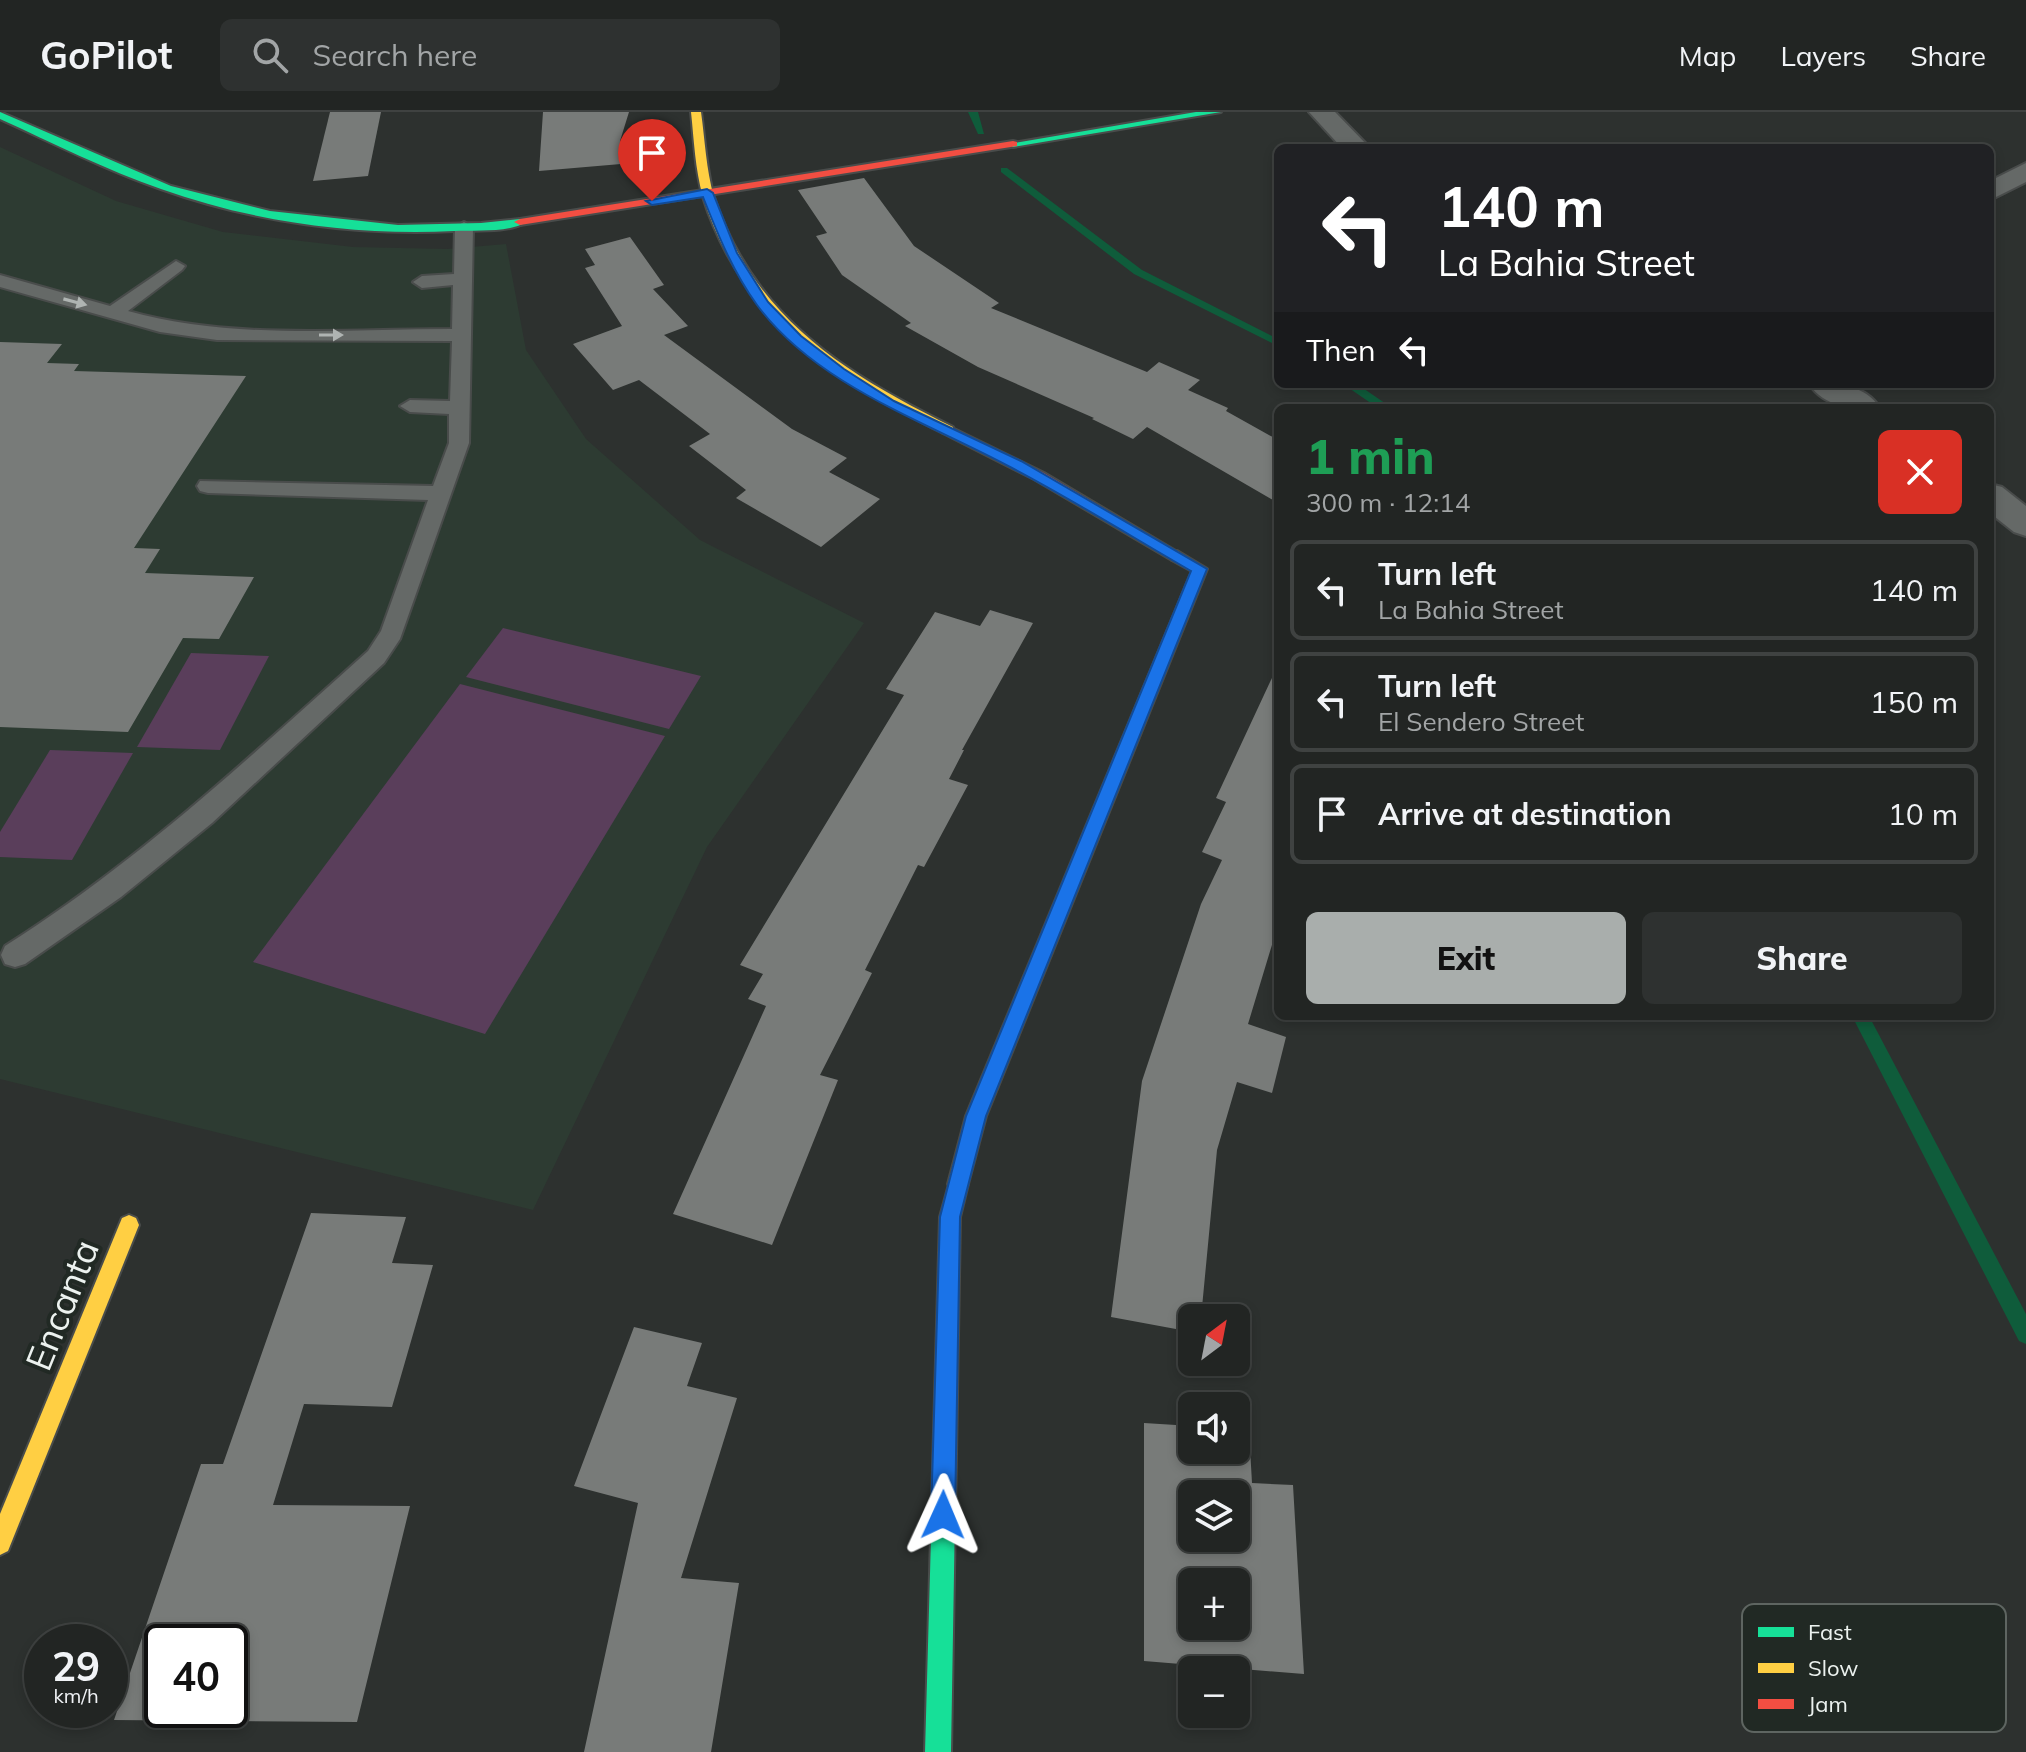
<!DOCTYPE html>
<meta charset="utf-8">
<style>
body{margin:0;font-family:Mulish,sans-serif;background:#2e3130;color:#f1f3f6;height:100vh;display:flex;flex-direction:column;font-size:30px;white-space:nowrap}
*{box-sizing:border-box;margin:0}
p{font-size:26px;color:#a2a5a6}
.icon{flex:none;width:44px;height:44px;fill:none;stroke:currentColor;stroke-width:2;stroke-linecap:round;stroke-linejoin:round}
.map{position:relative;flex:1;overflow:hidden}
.panel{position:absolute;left:1274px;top:292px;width:720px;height:616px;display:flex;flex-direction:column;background:#222523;border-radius:12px;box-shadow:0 4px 12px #0003,0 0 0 2px #3f4241}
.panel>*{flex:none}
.banner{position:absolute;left:1274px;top:32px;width:720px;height:244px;border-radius:12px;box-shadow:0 4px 12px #0003,0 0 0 2px #3f4241;background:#202124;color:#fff;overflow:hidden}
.needle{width:52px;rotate:32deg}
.controls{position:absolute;left:1178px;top:1192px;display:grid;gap:16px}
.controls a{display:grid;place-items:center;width:72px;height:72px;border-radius:12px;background:#222523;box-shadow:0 4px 12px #0003,0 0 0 2px #3f4241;font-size:40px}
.speed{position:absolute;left:24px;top:1512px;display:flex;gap:16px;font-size:40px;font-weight:700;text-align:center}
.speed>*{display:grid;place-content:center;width:104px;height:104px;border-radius:50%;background:#222523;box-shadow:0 4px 12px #0003,0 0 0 2px #3f4241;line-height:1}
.speed small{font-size:20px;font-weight:400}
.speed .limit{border:4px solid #111;border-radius:12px;background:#fff;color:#111}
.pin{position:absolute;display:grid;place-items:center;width:68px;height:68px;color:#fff;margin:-82px -34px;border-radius:50% 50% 50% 0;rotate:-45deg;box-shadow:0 0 8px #0007}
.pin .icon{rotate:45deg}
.me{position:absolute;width:88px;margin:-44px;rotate:1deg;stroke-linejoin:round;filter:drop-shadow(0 0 6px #0008)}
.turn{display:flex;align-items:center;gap:28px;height:168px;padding:0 32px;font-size:36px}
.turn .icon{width:104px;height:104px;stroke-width:2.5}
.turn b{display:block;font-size:56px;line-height:68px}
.then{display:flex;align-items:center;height:76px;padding:0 32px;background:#0003;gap:16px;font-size:30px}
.round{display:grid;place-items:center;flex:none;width:84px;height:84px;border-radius:12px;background:#2e3130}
.head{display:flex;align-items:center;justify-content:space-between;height:136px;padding:0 32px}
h1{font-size:48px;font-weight:800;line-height:60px;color:#1e9e55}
.button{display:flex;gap:16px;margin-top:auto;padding:16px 32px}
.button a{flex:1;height:92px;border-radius:12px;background:#a9aeac;color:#111;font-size:32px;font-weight:800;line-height:92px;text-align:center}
.button a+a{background:#2e3130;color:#f1f3f6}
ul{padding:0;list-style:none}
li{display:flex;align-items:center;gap:24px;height:100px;margin:0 16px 12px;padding:0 16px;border:4px solid #3f4241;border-radius:12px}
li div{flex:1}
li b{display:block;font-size:30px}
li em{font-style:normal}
header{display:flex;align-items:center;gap:48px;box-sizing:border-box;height:112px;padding:0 40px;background:#222523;border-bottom:2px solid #3f4241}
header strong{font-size:38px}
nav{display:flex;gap:44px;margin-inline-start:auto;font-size:28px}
.search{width:560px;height:72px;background:#2e3130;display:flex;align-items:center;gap:20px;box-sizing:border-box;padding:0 28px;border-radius:12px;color:#a2a5a6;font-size:30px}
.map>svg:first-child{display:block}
</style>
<header>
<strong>GoPilot</strong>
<div class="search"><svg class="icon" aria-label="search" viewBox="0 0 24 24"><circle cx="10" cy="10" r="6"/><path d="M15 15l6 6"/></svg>Search here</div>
<nav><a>Map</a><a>Layers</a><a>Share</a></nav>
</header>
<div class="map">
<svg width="2026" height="1640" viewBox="0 0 2026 1640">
<rect width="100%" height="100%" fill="#2d312f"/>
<!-- built -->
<path fill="#2d3b32" d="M0,35L116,89L223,120L353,135L447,137L506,132L526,238L586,327L700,428L864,511L707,735L533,1098L0,967Z"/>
<!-- green -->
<g fill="#5a3e5b">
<path d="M503,516L701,564L669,617L466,565Z"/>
<path d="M191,541L269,544L220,638L137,635Z"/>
<path d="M460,572L665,624L485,922L253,850Z"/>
<path d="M50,638L133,641L72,748L0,745V720Z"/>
</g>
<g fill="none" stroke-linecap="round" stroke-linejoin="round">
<!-- stream -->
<g fill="#0f5c3b" fill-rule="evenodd">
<path d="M968,0H978L984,22H978Z"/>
<path d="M1001,56H1007L1142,158L1278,227V234L1134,162L1001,60Z"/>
<path d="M1343,272H1357L1392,296H1378Z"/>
<path d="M1852,904H1869L2026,1202V1232L2019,1229Z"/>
</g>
</g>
<!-- building -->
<g fill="#787b79" fill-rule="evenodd">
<path d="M330,0H381L368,64L313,69Z"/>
<path d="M543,0H629L620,29L621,52L539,59Z"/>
<path d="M864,66L914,134L999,191L991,196L1147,260L1159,250L1200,268L1188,278L1228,296L1226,299L1278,328V391L1147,315L1133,327L1092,307L1094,306L978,255L905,214L911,211L842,163L816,124L827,121L798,78Z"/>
<path d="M630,125L664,173L653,177L688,214L664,223L792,317L847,346L829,360L880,387L821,435L736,386L746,378L689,334L710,322L639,268L613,278L573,232L622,214L585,156L595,153L585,137Z"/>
<path d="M0,230L62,232L47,251L79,252L74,259L246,264L134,436L160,437L145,461L254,465L219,527L183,526L128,620L0,615Z"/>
<path d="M990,498L1033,511L962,638H964L949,667L968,673L924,755L918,753L865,858L872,861L820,963L838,968L772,1133L673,1102L766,894L748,887L763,862L740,853L904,583L886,577L935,500L980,514Z"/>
<path d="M1278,553V813L1248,912L1286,925L1272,981L1237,970L1217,1038L1201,1206H1192V1220L1111,1205L1142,969L1201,792L1222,748L1202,740L1226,690L1216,686Z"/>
<path d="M311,1101L406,1105L392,1151L433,1153L392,1295L304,1292L273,1393L410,1394L357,1610L114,1608L201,1352H223ZM162,1530H230V1598H162Z"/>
<path d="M634,1215L702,1231L687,1274L737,1286L681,1466L739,1471L711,1640H584L638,1391L574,1374Z"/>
<path d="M1144,1311L1192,1314V1338H1236V1317L1249,1318L1252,1371L1293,1373L1304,1562L1144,1549ZM1192,1382H1236V1426H1192ZM1192,1470H1236V1514H1192Z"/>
</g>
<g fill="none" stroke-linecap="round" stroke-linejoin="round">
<!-- lane casing -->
<g stroke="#494c4b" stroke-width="4">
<path id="lane" d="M464,110L473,115L469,331L400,527L384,551L212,711L121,785L25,852L15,855L5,852L1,843L5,834C138,750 251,644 368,539L381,519L428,388L208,381L200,379L197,374L200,369L433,374L449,331V302L410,300L400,294L410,288L450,289L452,229L217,228L160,220L0,175V163L110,194L176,149L185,154L182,158L128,199C230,228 346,217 452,217L453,173L422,176L413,170L422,164L454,162L455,115Z"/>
</g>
<!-- street casing -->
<g stroke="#494c4b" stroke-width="4">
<g id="street">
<path d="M1309,0H1335L1370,36H1342Z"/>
<path d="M2026,51V70L1990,88V69Z"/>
<path d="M1809,272C1836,272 1864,271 1880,296C1853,296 1826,297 1809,272Z"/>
<path d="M1990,372L2002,375L2026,394V424L2014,420L1990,401Z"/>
</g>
</g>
<!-- fast casing -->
<g stroke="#494c4b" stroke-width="4">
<g id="fast">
<path d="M0,0L171,74L270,99L398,113L481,111L520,107L526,110C509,121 475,118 454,119C357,124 253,110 161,77C106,58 53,31 0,7Z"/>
<path d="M1196,0H1221L1013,35L1008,32Z"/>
<path d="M958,1062L965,1065L968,1072L960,1105L951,1640H925L940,1105L951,1065Z"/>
</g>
</g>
<!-- slow casing -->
<g stroke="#494c4b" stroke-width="4">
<g id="slow">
<path d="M691,0H701C705,28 706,57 714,85C753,205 845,262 953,315V321H943C835,267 741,207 703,85C695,57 694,28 691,0Z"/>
<path d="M1177,439L1207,457L986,1004L968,1072L965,1079L958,1082L951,1079L948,1072L966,1004L1192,459L1172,448V440Z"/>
<path d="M129,1103L136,1106L139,1113L8,1439L0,1443V1402L122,1106Z"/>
</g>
</g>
<!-- jam casing -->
<g stroke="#494c4b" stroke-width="4">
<g id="jam">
<path d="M1013,29L1017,30V34L520,113L514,110L520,107Z"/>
<path d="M948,314L1044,361L1184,444L1177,449L1172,448L1034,367L943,321L941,318Z"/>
</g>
</g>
<!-- lane -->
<use href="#lane" fill="#656967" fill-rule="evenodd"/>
<!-- street -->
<use href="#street" fill="#656967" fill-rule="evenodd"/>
<!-- fast -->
<use href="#fast" fill="#16e098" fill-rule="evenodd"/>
<!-- slow -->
<use href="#slow" fill="#ffcf43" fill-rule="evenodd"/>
<!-- jam -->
<use href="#jam" fill="#f24e42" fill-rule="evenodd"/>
</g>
<!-- one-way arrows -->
<defs><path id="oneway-solid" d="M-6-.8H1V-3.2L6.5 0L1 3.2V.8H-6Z" transform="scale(2)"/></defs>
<g fill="#afb4b2">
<use href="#oneway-solid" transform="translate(75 190) rotate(15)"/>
<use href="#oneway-solid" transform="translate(331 223)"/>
</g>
<!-- route -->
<path fill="#1a73e8" stroke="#114b97" stroke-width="2" d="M707,77L713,81L737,141L768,190L801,224L844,257L894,289L1021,349L1207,457L986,1004L960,1105L955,1403L951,1411L943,1414L935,1411L931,1403L940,1105L966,1004L1191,459C1132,425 1073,388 1012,356C927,310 817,274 757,193C733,160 718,123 703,85L652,93L646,89Z"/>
<g text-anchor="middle" stroke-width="8" stroke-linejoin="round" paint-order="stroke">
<!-- near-street labels -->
<g font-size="36" fill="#ecf2ef" stroke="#212924">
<text transform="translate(62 1193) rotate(-68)" y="13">Encanta</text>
</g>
</g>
<!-- legend -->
<rect x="1742" y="1492" width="264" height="128" rx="12" fill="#212924" stroke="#5e6561" stroke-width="2"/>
<rect x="1758" y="1515" width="36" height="10" fill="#16e098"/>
<rect x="1758" y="1551" width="36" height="10" fill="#ffcf43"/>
<rect x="1758" y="1587" width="36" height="10" fill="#f24e42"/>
<g font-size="22" fill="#ecf2ef">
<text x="1808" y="1528">Fast</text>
<text x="1808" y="1564">Slow</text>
<text x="1808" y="1600">Jam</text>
</g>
</svg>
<div class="controls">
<a><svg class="needle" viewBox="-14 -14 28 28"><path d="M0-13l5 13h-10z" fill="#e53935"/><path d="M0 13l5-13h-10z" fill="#a2a5a6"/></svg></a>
<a><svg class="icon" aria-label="sound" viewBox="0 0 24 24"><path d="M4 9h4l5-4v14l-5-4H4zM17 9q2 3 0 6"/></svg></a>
<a><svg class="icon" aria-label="layers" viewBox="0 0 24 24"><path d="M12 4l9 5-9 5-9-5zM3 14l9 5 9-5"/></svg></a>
<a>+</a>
<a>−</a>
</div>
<div class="speed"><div>29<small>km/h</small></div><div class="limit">40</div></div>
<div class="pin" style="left:652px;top:89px;background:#d93025"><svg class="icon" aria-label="arrive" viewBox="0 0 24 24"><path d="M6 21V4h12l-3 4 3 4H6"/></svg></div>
<svg class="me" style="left:943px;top:1403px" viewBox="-20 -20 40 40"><path d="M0-17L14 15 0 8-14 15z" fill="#1a73e8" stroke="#fff" stroke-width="4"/></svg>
<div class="banner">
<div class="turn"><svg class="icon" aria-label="left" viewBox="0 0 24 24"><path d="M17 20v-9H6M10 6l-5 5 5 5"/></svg><div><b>140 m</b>La Bahia Street</div></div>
<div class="then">Then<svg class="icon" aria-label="left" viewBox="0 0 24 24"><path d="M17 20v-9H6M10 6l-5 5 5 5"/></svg></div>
</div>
<section class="panel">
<div class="head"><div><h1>1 min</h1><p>300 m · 12:14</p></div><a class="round" style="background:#d93025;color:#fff"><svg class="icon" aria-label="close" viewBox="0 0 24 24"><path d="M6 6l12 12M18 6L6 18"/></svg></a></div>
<ul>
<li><svg class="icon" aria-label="left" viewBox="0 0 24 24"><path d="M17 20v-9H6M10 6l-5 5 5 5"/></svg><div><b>Turn left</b><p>La Bahia Street</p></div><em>140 m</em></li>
<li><svg class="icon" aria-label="left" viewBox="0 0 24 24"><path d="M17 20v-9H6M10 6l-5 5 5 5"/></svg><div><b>Turn left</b><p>El Sendero Street</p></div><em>150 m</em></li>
<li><svg class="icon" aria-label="arrive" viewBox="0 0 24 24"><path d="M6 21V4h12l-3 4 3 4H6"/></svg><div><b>Arrive at destination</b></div><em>10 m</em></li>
</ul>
<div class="button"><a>Exit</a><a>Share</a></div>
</section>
</div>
